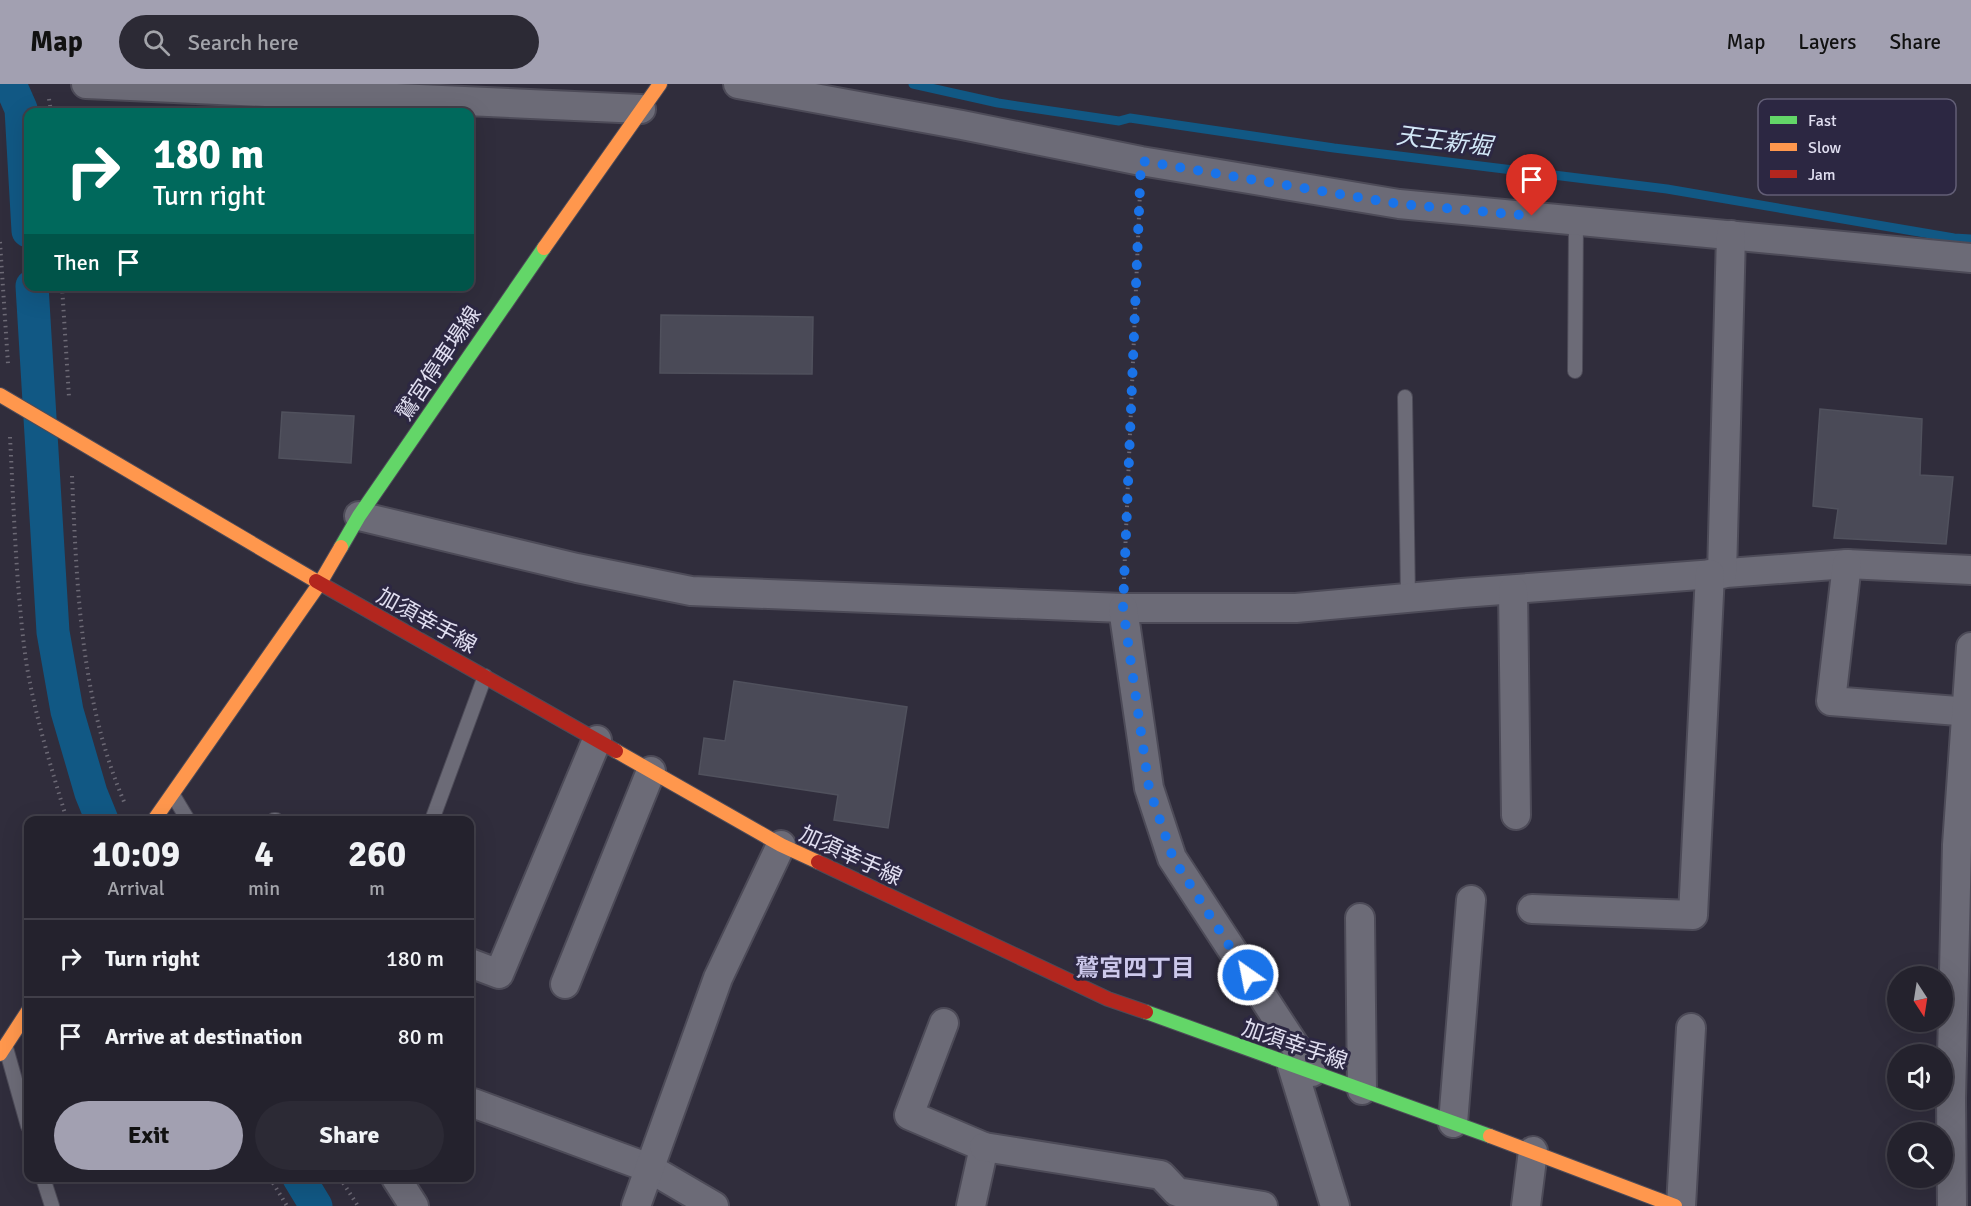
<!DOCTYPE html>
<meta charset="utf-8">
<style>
body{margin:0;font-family:Signika,"Noto Sans JP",sans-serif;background:#2c2a35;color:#f1f3f6;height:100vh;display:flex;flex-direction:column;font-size:22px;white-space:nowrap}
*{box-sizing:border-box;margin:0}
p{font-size:20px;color:#a3a4aa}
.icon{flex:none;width:33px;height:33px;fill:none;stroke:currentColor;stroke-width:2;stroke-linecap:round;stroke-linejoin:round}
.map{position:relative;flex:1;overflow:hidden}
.details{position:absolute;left:24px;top:732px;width:450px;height:366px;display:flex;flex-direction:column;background:#24222d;border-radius:12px;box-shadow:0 6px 24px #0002,0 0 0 2px #413f49}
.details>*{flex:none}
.top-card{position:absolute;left:24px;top:24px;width:450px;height:183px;border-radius:12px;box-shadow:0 6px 24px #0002,0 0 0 2px #413f49;background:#00695c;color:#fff;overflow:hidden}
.needle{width:39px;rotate:168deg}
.fabs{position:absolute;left:1887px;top:882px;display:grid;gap:12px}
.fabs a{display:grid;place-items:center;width:66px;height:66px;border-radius:50%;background:#24222d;box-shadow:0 6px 24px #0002,0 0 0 2px #413f49;font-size:30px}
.pin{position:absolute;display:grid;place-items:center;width:51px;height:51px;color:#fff;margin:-62px -26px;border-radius:50% 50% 50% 0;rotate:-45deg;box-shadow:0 0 6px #0007}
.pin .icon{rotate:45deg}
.me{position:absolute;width:66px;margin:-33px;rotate:327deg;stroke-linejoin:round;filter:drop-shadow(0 0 4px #0008)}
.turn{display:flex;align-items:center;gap:21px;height:126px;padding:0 30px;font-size:27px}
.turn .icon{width:78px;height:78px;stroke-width:2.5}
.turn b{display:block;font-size:42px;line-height:51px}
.then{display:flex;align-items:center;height:57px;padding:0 30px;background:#0003;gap:12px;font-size:22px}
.eta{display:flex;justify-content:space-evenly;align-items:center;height:102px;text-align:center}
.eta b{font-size:36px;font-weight:700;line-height:42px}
.action{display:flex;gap:12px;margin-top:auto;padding:12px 30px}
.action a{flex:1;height:69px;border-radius:36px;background:#a2a0b1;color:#111;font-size:24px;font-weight:700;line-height:69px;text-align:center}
.action a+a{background:#2c2a35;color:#f1f3f6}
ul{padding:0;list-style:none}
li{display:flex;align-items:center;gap:18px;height:78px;padding:0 30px;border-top:2px solid #413f49}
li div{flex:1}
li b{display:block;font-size:22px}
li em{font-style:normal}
header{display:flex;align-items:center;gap:36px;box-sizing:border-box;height:84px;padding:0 30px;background:#a2a0b1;color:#111}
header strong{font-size:28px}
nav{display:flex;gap:33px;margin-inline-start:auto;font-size:21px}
.search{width:420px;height:54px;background:#2c2a35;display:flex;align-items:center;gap:15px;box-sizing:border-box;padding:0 21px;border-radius:33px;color:#a3a4aa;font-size:22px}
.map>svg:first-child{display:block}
</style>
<header>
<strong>Map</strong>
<div class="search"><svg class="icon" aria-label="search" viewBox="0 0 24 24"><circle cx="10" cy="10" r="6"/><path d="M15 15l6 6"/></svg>Search here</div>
<nav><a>Map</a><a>Layers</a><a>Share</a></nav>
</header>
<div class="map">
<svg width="1971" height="1122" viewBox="0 0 1971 1122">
<rect width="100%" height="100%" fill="#302d3c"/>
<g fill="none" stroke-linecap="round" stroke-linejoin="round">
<!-- stream -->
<path stroke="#115884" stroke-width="9" d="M913,0L998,19L1119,37L1130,34L1334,64L1667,105L1954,154L1971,155"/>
<!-- canal -->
<g stroke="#115884" stroke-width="33">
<path d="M10,0L21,25L28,147"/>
<path d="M32,202L53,548L67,627L91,709L102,736"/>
<path d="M299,1094L316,1122"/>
</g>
</g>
<!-- building -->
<g fill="#4a4a57" stroke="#50515d" stroke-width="1.5">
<path d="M661,231L813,233L812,290L660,289Z"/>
<path d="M1820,325L1922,335L1920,391L1953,393L1946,460L1834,454L1838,425L1813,422Z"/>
<path d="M282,328L354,332L351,379L279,374Z"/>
<path d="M734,597L907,623L888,744L834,736L838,711L699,690L704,654L725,657Z"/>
</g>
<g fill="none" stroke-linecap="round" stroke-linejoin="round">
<!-- lane casing -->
<g stroke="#4d4b58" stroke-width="16">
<g id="lane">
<path d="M1575,287L1576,137"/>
<path d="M1405,313L1408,514"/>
<path d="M173,711L188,736"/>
<path d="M274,736H276"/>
<path d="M432,736L485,592"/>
<path d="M6,964L28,1042"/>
<path d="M43,1094L52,1122"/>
</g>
</g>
<!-- street casing -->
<g stroke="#4d4b58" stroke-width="32">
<g id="street">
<path d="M86,0L641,25"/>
<path d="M738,0L962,41L1141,77L1399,120L1971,174"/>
<path d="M359,432L577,484L691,507L1123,524H1296L1462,509L1847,480L1971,486"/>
<path d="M1847,480L1831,617L1971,628"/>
<path d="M1722,490L1731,151"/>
<path d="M1513,506L1516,731"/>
<path d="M1123,524L1149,704L1172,774L1312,988"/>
<path d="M1532,825L1693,831L1710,490"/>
<path d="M1360,834L1362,1006"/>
<path d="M470,879L499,890L597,656"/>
<path d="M565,900L651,687"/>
<path d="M944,939L909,1031L984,1063L971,1122"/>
<path d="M1292,982L1335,1122"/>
<path d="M470,1021L473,1019L649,1084L714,1122"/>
<path d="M1453,1039L1471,816"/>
<path d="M984,1063L1161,1091L1177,1108L1263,1122"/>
<path d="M396,1094L414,1122"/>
<path d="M636,1122L718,894L781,761"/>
<path d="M1526,1122L1533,1067"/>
<path d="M1681,1122L1691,944"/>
<path d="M1952,1122L1951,1015L1957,761L1971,563"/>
</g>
</g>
<!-- fast casing -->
<g stroke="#4d4b58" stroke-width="16">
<g id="fast">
<path d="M341,463L359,432L544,164"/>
<path d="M1146,928L1490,1052"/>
</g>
</g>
<!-- slow casing -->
<g stroke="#4d4b58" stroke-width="16">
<g id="slow">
<path d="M544,164L660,0"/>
<path d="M0,311L316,497"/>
<path d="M616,667L781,761L818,778"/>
<path d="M154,736L320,499L341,463"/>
<path d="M0,970L28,927"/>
<path d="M1490,1052L1675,1122"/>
</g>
</g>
<!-- jam casing -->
<g stroke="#4d4b58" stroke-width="16">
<g id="jam">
<path d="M316,497L616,667"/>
<path d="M818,778L1108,915L1146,928"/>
</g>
</g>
<!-- path -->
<g stroke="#6c6975" stroke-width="4" stroke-dasharray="1.5 4.5" stroke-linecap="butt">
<path d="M49,15L51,28"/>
<path d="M0,158L8,280"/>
<path d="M62,202L69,313"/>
<path d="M10,353C14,428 16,503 26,577C34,628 52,687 67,736"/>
<path d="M72,392C77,504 80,615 125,720"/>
<path d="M1124,495L1140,107"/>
<path d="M270,1094L287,1122"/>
<path d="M340,1094L358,1122"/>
</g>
<!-- lane -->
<use href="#lane" stroke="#6c6b77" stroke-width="14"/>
<!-- street -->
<use href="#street" stroke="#6c6b77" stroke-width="28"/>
<!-- fast -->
<use href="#fast" stroke="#63d668" stroke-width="14"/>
<!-- slow -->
<use href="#slow" stroke="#ff974d" stroke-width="14"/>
<!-- jam -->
<use href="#jam" stroke="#b3261e" stroke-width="14"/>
</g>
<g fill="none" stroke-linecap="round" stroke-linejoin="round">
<!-- route -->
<path stroke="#1a73e8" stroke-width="10" stroke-dasharray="0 18" d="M1248,891L1173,774L1149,704L1123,524L1141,77L1399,120L1532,132"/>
</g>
<g text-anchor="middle" stroke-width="6" stroke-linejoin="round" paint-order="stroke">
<!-- street labels -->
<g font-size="22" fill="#e0def0" stroke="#2c2742">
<text transform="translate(438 279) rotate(-56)" y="8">鷲宮停車場線</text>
<text transform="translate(427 536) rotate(29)" y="8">加須幸手線</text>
<text transform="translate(851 771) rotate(25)" y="8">加須幸手線</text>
<text transform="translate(1295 960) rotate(19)" y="8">加須幸手線</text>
</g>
<!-- water labels -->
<g font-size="24" font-style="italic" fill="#d2e7f7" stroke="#2c2742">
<text transform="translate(1444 57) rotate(7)" y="8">天王新堀</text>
</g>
<!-- neighbourhood labels -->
<g font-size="24" font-weight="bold" fill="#ccc8eb" stroke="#2c2742">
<text x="1135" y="892">鷲宮四丁目</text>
</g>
</g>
<!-- legend -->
<rect x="1758" y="15" width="198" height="96" rx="9" fill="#2c2742" stroke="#625e76" stroke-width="1.5"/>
<rect x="1770" y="32" width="27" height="8" fill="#63d668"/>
<rect x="1770" y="59" width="27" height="8" fill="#ff974d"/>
<rect x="1770" y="86" width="27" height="8" fill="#b3261e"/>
<g font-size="16" fill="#e0def0">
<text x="1808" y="42">Fast</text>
<text x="1808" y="69">Slow</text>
<text x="1808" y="96">Jam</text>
</g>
</svg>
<div class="fabs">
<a><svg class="needle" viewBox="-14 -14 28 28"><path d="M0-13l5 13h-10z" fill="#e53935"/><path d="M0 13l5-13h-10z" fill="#a3a4aa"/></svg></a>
<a><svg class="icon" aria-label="sound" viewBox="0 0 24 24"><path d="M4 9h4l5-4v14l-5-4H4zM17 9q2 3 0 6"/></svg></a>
<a><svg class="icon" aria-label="search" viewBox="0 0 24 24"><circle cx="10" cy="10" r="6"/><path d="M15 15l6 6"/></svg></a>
</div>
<div class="pin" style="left:1532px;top:132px;background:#d93025"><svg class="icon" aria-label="arrive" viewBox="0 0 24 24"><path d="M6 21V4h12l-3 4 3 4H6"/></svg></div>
<svg class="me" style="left:1248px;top:891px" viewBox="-20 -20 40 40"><circle r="17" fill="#1a73e8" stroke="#fff" stroke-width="3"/><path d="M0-11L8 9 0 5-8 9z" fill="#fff"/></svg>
<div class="top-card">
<div class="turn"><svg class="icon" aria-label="right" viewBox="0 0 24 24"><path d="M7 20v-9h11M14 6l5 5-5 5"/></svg><div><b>180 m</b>Turn right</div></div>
<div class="then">Then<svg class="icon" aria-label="arrive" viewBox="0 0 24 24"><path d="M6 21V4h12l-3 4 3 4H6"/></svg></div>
</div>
<section class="details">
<div class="eta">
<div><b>10:09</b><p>Arrival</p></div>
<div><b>4</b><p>min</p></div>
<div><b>260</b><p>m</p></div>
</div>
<ul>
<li><svg class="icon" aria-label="right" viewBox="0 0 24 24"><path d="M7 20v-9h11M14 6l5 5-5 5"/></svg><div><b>Turn right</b></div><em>180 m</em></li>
<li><svg class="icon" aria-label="arrive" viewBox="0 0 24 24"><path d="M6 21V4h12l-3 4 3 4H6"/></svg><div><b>Arrive at destination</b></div><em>80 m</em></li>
</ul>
<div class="action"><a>Exit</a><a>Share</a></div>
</section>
</div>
